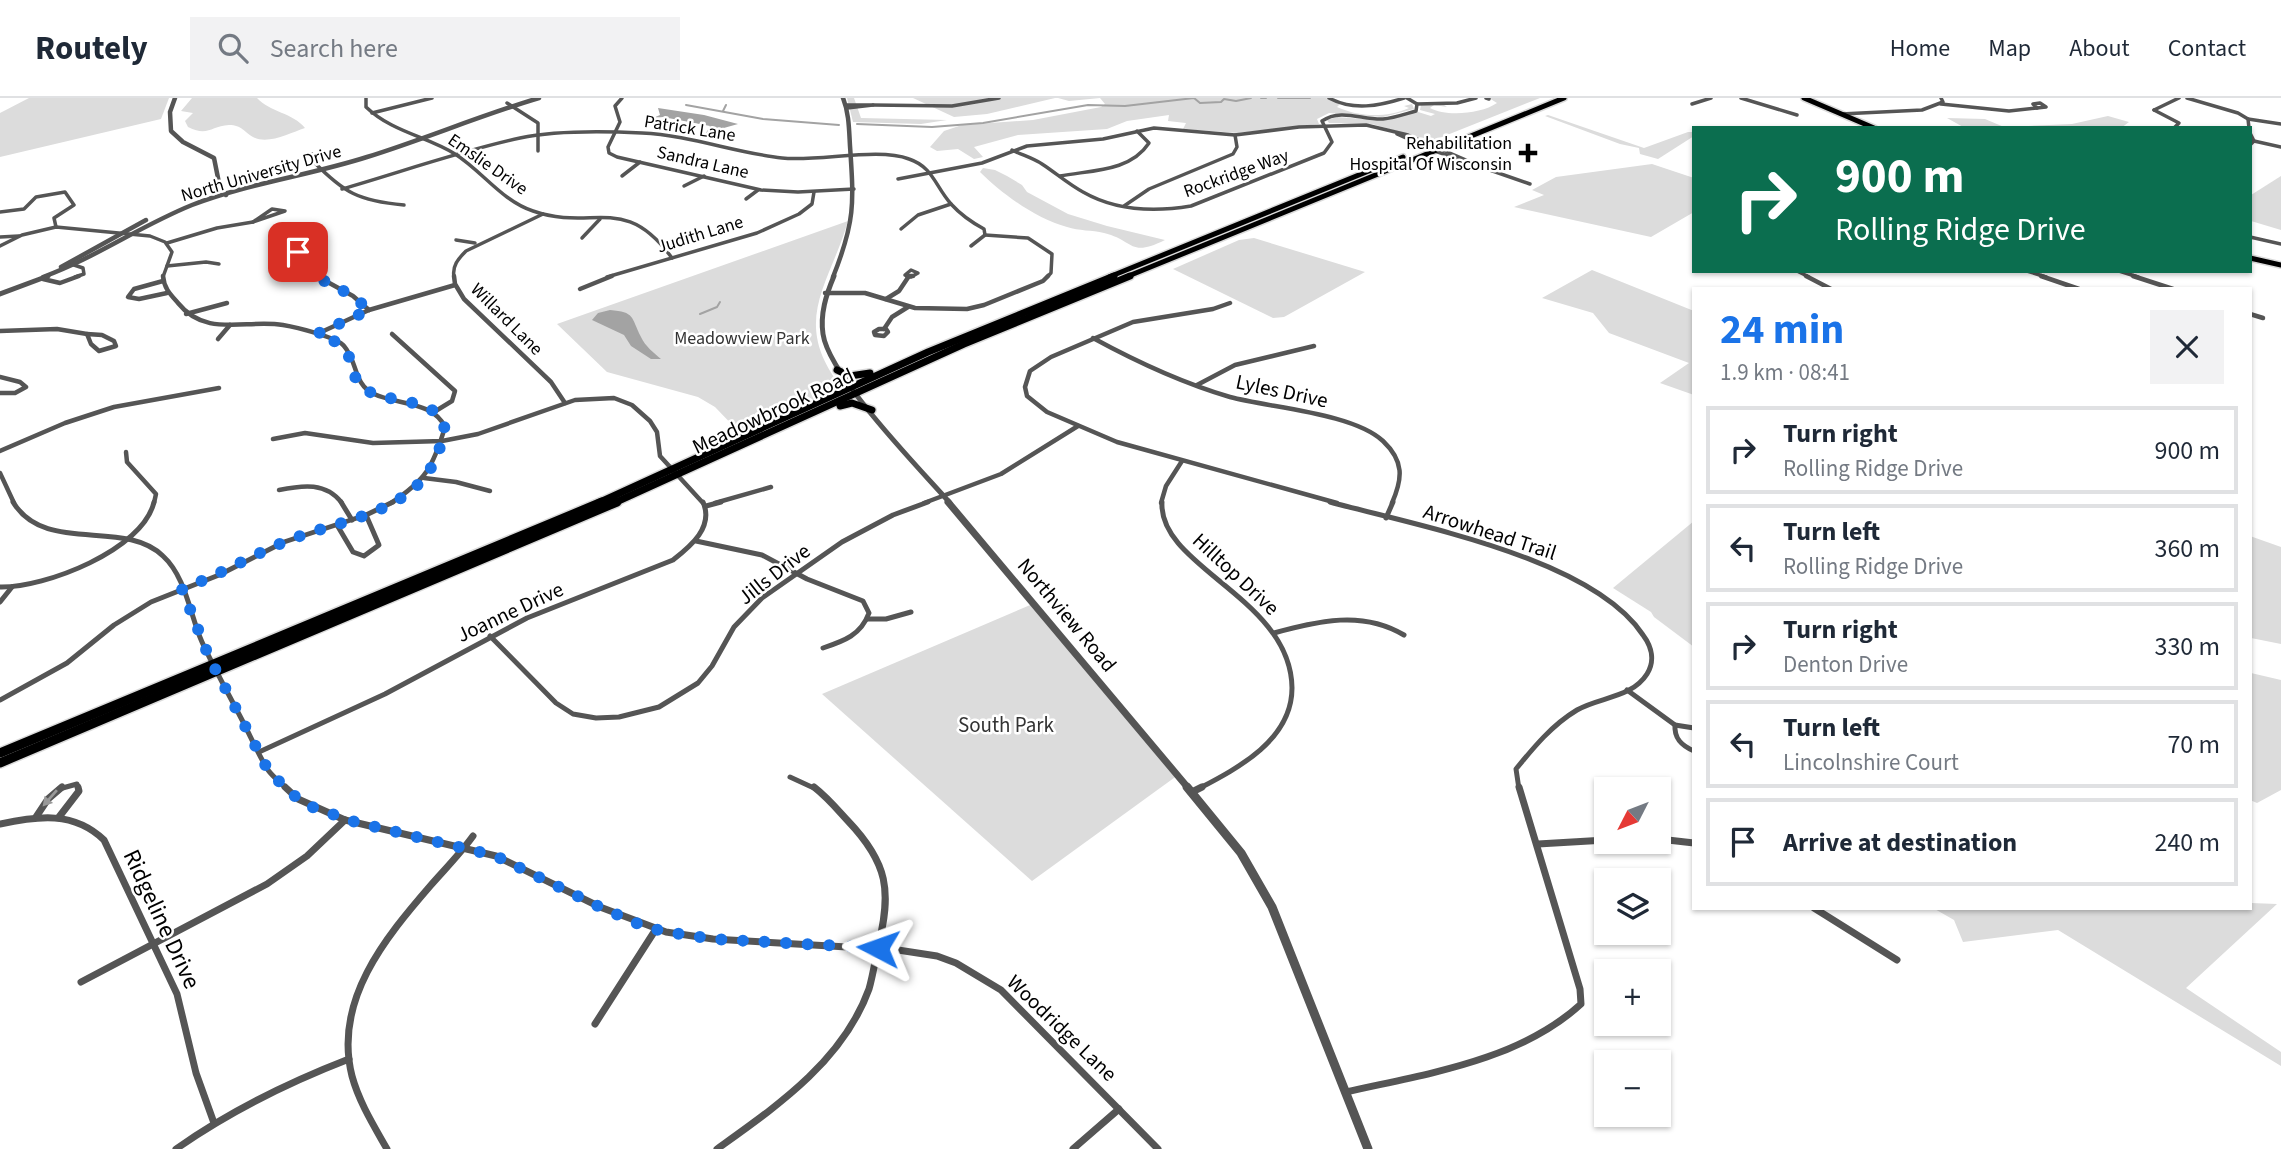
<!DOCTYPE html>
<meta charset="utf-8">
<style>
body{margin:0;font-family:"Source Sans 3",sans-serif;background:#f2f2f3;color:#1f2937;height:100vh;display:flex;flex-direction:column;font-size:26px;white-space:nowrap}
*{box-sizing:border-box;margin:0}
p{font-size:23px;color:#747a83}
.icon{flex:none;width:38px;height:38px;fill:none;stroke:currentColor;stroke-width:2;stroke-linecap:round;stroke-linejoin:round}
.map{position:relative;flex:1;overflow:hidden}
.drawer{position:absolute;left:1692px;top:189px;width:560px;height:623px;display:flex;flex-direction:column;background:#fff;border-radius:0px;box-shadow:0 2px 5px #0004}
.drawer>*{flex:none}
.hud{position:absolute;left:1692px;top:28px;width:560px;height:147px;border-radius:0px;box-shadow:0 2px 5px #0004;background:#0b6e4f;color:#fff;overflow:hidden}
.needle{width:46px;rotate:228deg}
.buttons{position:absolute;left:1594px;top:679px;display:grid;gap:14px}
.buttons a{display:grid;place-items:center;width:77px;height:77px;border-radius:0px;background:#fff;box-shadow:0 2px 5px #0004;font-size:35px}
.pin{position:absolute;display:grid;place-items:center;width:60px;height:60px;color:#fff;margin:-30px;border-radius:14px;box-shadow:0 4px 10px #0006}
.me{position:absolute;width:77px;margin:-38px;rotate:274deg;stroke-linejoin:round;filter:drop-shadow(0 0 5px #0008)}
.turn{display:flex;align-items:center;gap:24px;height:147px;padding:0 28px;font-size:32px}
.turn .icon{width:91px;height:91px;stroke-width:2.5}
.turn b{display:block;font-size:49px;line-height:60px}
.round{display:grid;place-items:center;flex:none;width:74px;height:74px;border-radius:0px;background:#f2f2f3}
.head{display:flex;align-items:center;justify-content:space-between;height:119px;padding:0 28px}
h1{font-size:42px;font-weight:700;line-height:52px;color:#1a73e8}
ul{padding:0;list-style:none}
li{display:flex;align-items:center;gap:21px;height:88px;margin:0 14px 10px;padding:0 14px;border:4px solid #e0e1e3;border-radius:0px}
li div{flex:1}
li b{display:block;font-size:26px}
li em{font-style:normal}
header{display:flex;align-items:center;gap:42px;box-sizing:border-box;height:98px;padding:0 35px;background:#fff;border-bottom:2px solid #e0e1e3}
header strong{font-size:33px}
nav{display:flex;gap:38px;margin-inline-start:auto;font-size:24px}
.search{width:490px;height:63px;background:#f2f2f3;display:flex;align-items:center;gap:18px;box-sizing:border-box;padding:0 24px;border-radius:0px;color:#747a83;font-size:26px}
.map>svg:first-child{display:block}
</style>
<header>
<strong>Routely</strong>
<div class="search"><svg class="icon" aria-label="search" viewBox="0 0 24 24"><circle cx="10" cy="10" r="6"/><path d="M15 15l6 6"/></svg>Search here</div>
<nav><a>Home</a><a>Map</a><a>About</a><a>Contact</a></nav>
</header>
<div class="map">
<svg width="2281" height="1051" viewBox="0 0 2281 1051">
<rect width="100%" height="100%" fill="#fff"/>
<!-- green -->
<g fill="#dcdcdc">
<path d="M29,0H169L161,21L0,59V15Z"/>
<path d="M192,0H257C270,14 293,15 305,30C290,35 268,47 253,39C244,34 242,27 229,27C211,28 208,39 188,29L185,23L193,15L181,13Z"/>
<path d="M847,0H854L861,20L947,22L921,26L853,24Z"/>
<path d="M913,0H1055L987,16L954,19Z"/>
<path d="M1058,0H1326L1340,6L1337,9C1357,18 1384,21 1409,10L1404,8L1412,6L1414,11L1383,19L1329,15L1317,21L1319,26L1238,35L1183,31L1186,25L1168,23L1169,17L1127,23L1107,31L1018,37L974,49L983,59L974,61L958,51L937,53L930,49L944,33L962,27L1033,22L1101,9L1105,6L1100,0L1069,3Z"/>
<path d="M1489,0H1540L1432,43L1372,26L1329,25L1327,22L1337,19L1376,22L1418,14L1431,18L1435,16L1420,12L1421,7H1444L1447,9L1434,7L1430,10C1446,19 1481,16 1497,5Z"/>
<path d="M1548,17L1644,50L1688,34H1693L1694,38L1658,61L1640,56L1639,50L1620,46L1545,18Z"/>
<path d="M2108,18L2129,24L2121,30H1965L1947,20L1985,21L2004,29L2072,26Z"/>
<path d="M1652,66L1694,80V114L1651,139L1514,109L1544,97L1532,92L1556,79Z"/>
<path d="M983,70L995,72L1007,78L1022,87L1027,94L1068,116L1107,128L1165,142C1129,160 1134,142 1104,135C1092,132 1079,133 1067,129C1036,121 1001,95 980,74Z"/>
<path d="M2281,78V132L2251,123V97Z"/>
<path d="M848,123C830,186 791,222 839,286L838,290L742,337L715,309L698,299L607,274L557,226Z"/>
<path d="M1254,140L1365,174L1284,219L1273,220L1173,171L1239,142Z"/>
<path d="M1592,172L1694,213V297L1660,285L1689,265L1609,235L1593,215L1542,200Z"/>
<path d="M1694,423V549L1654,519L1651,514L1613,490Z"/>
<path d="M2250,438L2281,449V546L2251,540Z"/>
<path d="M1035,505L1178,677L1032,783L822,596Z"/>
<path d="M2251,575L2281,582V692L2257,705L2250,702Z"/>
<path d="M2251,805L2277,806L2186,890L2281,954V968L2058,832L1963,844L1954,822L1933,810L2228,811L2250,810Z"/>
</g>
<!-- water -->
<g fill="#a3a3a3">
<path d="M658,10L704,17L738,26L706,35L710,28L663,19L653,20L660,17Z"/>
<path d="M610,212C635,214 631,219 641,239C645,248 654,255 661,261H651L631,248L624,237L592,222L598,215Z"/>
</g>
<g fill="none" stroke-linecap="round" stroke-linejoin="round">
<!-- stream -->
<g stroke="#a3a3a3" stroke-width="2">
<path d="M1261,0H1266"/>
<path d="M1278,0H1310"/>
<path d="M686,7L763,21L839,27"/>
<path d="M723,13L726,7"/>
<path d="M857,26L932,29L983,25L1088,7L1125,8L1194,0L1200,5L1221,4L1224,1L1236,3L1251,0"/>
<path d="M700,216L717,209L720,204"/>
</g>
<!-- primary-far2 casing -->
<g stroke="#dbdbdb" stroke-width="8">
<g id="primary-far2">
<path d="M1804,0L1874,30"/>
<path d="M2250,160L2281,167"/>
<path d="M1109,179L1403,59"/>
<path d="M1126,179L1564,0"/>
</g>
</g>
<!-- primary-far1 casing -->
<g stroke="#dbdbdb" stroke-width="10">
<g id="primary-far1">
<path d="M837,272L850,278L870,275"/>
<path d="M840,308L852,305L872,312"/>
<path d="M598,405L928,254L1114,178"/>
<path d="M614,405L964,246L1130,178"/>
</g>
</g>
<!-- primary casing -->
<g stroke="#dbdbdb" stroke-width="12">
<g id="primary">
<path d="M0,655L602,404"/>
<path d="M0,665L617,404"/>
</g>
</g>
<!-- minor-far3 -->
<g stroke="#555" stroke-width="3.5">
<path d="M366,0V9C392,34 426,38 455,56C482,73 502,103 533,113C593,134 624,94 672,160"/>
<path d="M622,0L615,8L620,24L608,49L609,55L617,59L761,92L798,94L854,91"/>
<path d="M1329,0C1353,13 1379,8 1404,0"/>
<path d="M1486,0L1489,1"/>
<path d="M1741,0L1797,17"/>
<path d="M2187,0L2238,15L2248,21L2249,30"/>
<path d="M507,5L538,25V53"/>
<path d="M2040,5L2046,9L2037,10L2033,6Z"/>
<path d="M1417,6L1457,5L1476,0"/>
<path d="M1692,6L1711,0"/>
<path d="M1941,6L2009,13L2037,10"/>
<path d="M846,7H873L847,10"/>
<path d="M873,7L952,8L999,0"/>
<path d="M2154,12L2179,25L2174,30"/>
<path d="M2154,12L2179,0"/>
<path d="M372,15L432,0"/>
<path d="M1841,16L1922,12L1943,4L1941,0"/>
<path d="M2248,21L2281,26"/>
<path d="M2250,35L2254,43L2250,47"/>
<path d="M1397,36L1435,53L1530,86"/>
<path d="M2254,43L2281,49"/>
<path d="M1012,52C1022,57 1033,60 1042,66C1056,75 1068,86 1083,94C1116,113 1155,114 1191,108L1324,55L1332,44L1322,23C1341,10 1362,22 1383,21C1394,20 1405,16 1416,13L1417,6L1407,0"/>
<path d="M312,56L313,63C344,95 359,103 404,107"/>
<path d="M622,78L640,64"/>
<path d="M1060,78C1091,72 1130,74 1149,45L1137,33"/>
<path d="M898,81L982,65L1027,48L1103,41L1154,30L1235,37L1299,29L1366,27L1408,37L1466,62"/>
<path d="M684,88L704,78"/>
<path d="M342,91C401,74 460,53 520,40C558,32 603,33 642,35C689,37 736,55 782,60C819,64 878,49 909,61C933,69 935,88 951,106C961,117 971,124 984,131L985,137L971,148"/>
<path d="M746,101L758,92"/>
<path d="M1124,108L1149,91L1233,56L1237,49L1235,37"/>
<path d="M272,111L285,113L253,124Z"/>
<path d="M0,114L24,111L36,99L65,94L74,107L54,120L56,129"/>
<path d="M901,131L918,117L951,106"/>
<path d="M985,137L1028,140L1052,156L1051,175L1047,179"/>
<path d="M0,139L19,138"/>
<path d="M2250,139L2281,146"/>
<path d="M582,140L600,121"/>
<path d="M456,142L475,145"/>
<path d="M167,145L217,130L253,124"/>
<path d="M0,148L22,137L56,129L150,138L165,144L172,154L163,179"/>
<path d="M71,166L83,170L84,176L75,179"/>
<path d="M167,168L206,164L219,166"/>
<path d="M911,172L918,175L911,179L905,177Z"/>
<path d="M1797,173L1809,179"/>
<path d="M2027,173L2046,179"/>
<path d="M2119,173L2138,179"/>
<path d="M317,179L301,169L299,153L315,148L320,151L322,179"/>
<path d="M454,179C452,168 458,161 466,153L543,116"/>
<path d="M607,179L757,135L799,116L812,106L814,94"/>
</g>
<!-- minor-far2 -->
<g stroke="#555" stroke-width="4.5">
<path d="M163,178C164,190 170,196 178,205C206,240 245,221 283,227C295,229 337,239 344,248C358,264 353,286 374,296C397,307 433,303 445,329C433,369 426,382 391,405"/>
<path d="M312,178L322,181V178"/>
<path d="M454,178L455,186L464,201L551,284L565,305"/>
<path d="M907,178H913"/>
<path d="M1806,178L1831,191"/>
<path d="M2041,178L2079,191"/>
<path d="M2133,178L2173,191"/>
<path d="M43,181L60,185L79,178"/>
<path d="M322,181L353,198L369,212"/>
<path d="M163,183L134,191L128,199L139,201L167,195"/>
<path d="M580,191L612,178"/>
<path d="M825,195H865L915,210L967,211L984,207L1043,183L1048,178"/>
<path d="M886,201L899,193L909,178"/>
<path d="M1230,205L1213,211L1133,224L1051,259L1030,273L1025,289L1027,298L1047,314L1117,344L1337,405"/>
<path d="M186,216L227,205"/>
<path d="M2250,216L2263,220"/>
<path d="M879,231H886L888,234L884,238L875,237L874,234Z"/>
<path d="M884,231L892,219L908,209"/>
<path d="M0,233L57,231L87,236"/>
<path d="M87,236L102,237L114,243L116,248L99,253L91,246Z"/>
<path d="M317,236L369,212L455,187"/>
<path d="M392,236L455,293L452,303L434,314"/>
<path d="M1093,240C1137,264 1182,285 1230,299C1271,310 1353,315 1383,343C1404,363 1403,380 1392,405"/>
<path d="M218,241L230,227"/>
<path d="M0,279L20,284L26,289L15,295H0"/>
<path d="M1197,287L1235,267L1314,248"/>
<path d="M273,341L305,335L373,345L442,343L478,336L575,302L614,300L632,307L650,323L657,334L660,358L703,405"/>
<path d="M0,353L65,325L114,309L219,290"/>
<path d="M126,354L127,364L156,396L154,405"/>
<path d="M0,375L14,405"/>
<path d="M424,380L456,384L490,393"/>
<path d="M279,392C303,387 326,384 342,405"/>
<path d="M715,405L771,389"/>
<path d="M924,405L1001,376L1078,328"/>
<path d="M1161,405L1166,388L1182,363"/>
</g>
<!-- minor-far1 -->
<g stroke="#555" stroke-width="5">
<path d="M13,404C45,457 124,420 163,458C186,479 190,517 202,544C214,570 228,595 241,620C250,637 258,656 268,672C273,679 281,685 287,691"/>
<path d="M341,404L352,422"/>
<path d="M1162,404C1158,469 1291,500 1292,590C1292,642 1238,670 1198,691"/>
<path d="M1330,404C1418,428 1592,460 1643,537C1652,549 1655,563 1647,576C1632,600 1599,599 1577,612C1552,627 1534,649 1516,671L1519,691"/>
<path d="M706,408L721,404"/>
<path d="M1386,420L1393,404"/>
<path d="M337,427L353,454L364,458L379,447L366,417"/>
<path d="M696,443L762,457L807,481L863,503L869,515C861,537 844,543 823,550"/>
<path d="M0,489C45,490 143,452 154,404"/>
<path d="M0,504L12,489"/>
<path d="M867,521H886L911,514"/>
<path d="M1274,535C1319,523 1362,512 1404,537"/>
<path d="M490,538L556,605L573,616L596,620L619,619L659,609L698,585L712,568L734,529L762,500L842,444L893,417L928,404"/>
<path d="M1627,592L1675,627L1694,630"/>
<path d="M0,602L67,565L114,527L151,504L219,477L284,444L366,417L393,404"/>
<path d="M1675,627C1674,641 1682,648 1694,653"/>
<path d="M259,654L385,596L527,520L673,462C691,448 714,429 703,404"/>
<path d="M790,679L816,691"/>
<path d="M59,691L77,686L78,691"/>
</g>
<!-- minor -->
<g stroke="#555" stroke-width="7">
<path d="M285,689L298,701L345,722L496,758L600,809L666,834L713,841L898,852L937,858L956,865L1001,892L1158,1051"/>
<path d="M1192,694L1202,689"/>
<path d="M36,719L48,701L62,689"/>
<path d="M59,719L79,693L78,689"/>
<path d="M0,726C38,718 74,713 104,742L177,896L196,975L214,1025"/>
<path d="M1659,741L1694,745"/>
<path d="M1538,746L1606,742"/>
<path d="M1814,810L1897,862"/>
<path d="M81,884L267,786L307,758L345,722"/>
<path d="M595,926L656,831"/>
<path d="M1346,994C1425,976 1519,963 1581,906L1580,891L1519,689"/>
<path d="M176,1051C230,1013 287,985 349,961"/>
<path d="M387,1051C374,1028 359,1004 352,978C333,903 385,840 431,787C445,771 460,756 473,738"/>
<path d="M717,1051C777,1008 843,963 869,891C873,877 875,863 878,849C892,793 888,765 848,723C837,711 827,699 814,689"/>
<path d="M1073,1051L1119,1011"/>
</g>
<!-- tertiary-far3 -->
<g stroke="#555" stroke-width="4.5">
<path d="M175,0L170,14L171,33L183,44L214,60L219,85L226,97"/>
<path d="M61,169L146,122"/>
<path d="M43,179C95,160 140,128 192,107C246,86 311,77 367,59C425,41 481,17 539,0"/>
<path d="M833,179C855,124 854,106 850,48C849,31 849,15 843,0"/>
</g>
<!-- tertiary-far2 -->
<g stroke="#555" stroke-width="5">
<path d="M834,178C826,197 820,216 823,236C829,278 919,370 950,405"/>
<path d="M0,196L48,178"/>
</g>
<!-- tertiary-far1 -->
<path stroke="#555" stroke-width="7" d="M948,404L1189,691"/>
<!-- tertiary -->
<path stroke="#555" stroke-width="9" d="M1187,689L1241,755L1272,809L1368,1051"/>
<!-- primary-far2 -->
<use href="#primary-far2" stroke="#000" stroke-width="5"/>
<!-- primary-far1 -->
<use href="#primary-far1" stroke="#000" stroke-width="7"/>
<!-- primary -->
<use href="#primary" stroke="#000" stroke-width="9"/>
</g>
<!-- one-way arrows -->
<defs><path id="oneway-solid" d="M-6-.8H1V-3.2L6.5 0L1 3.2V.8H-6Z" transform="scale(1.75)"/></defs>
<use fill="#999" href="#oneway-solid" transform="translate(50 700) rotate(131)"/>
<g fill="none" stroke-linecap="round" stroke-linejoin="round">
<!-- route -->
<path stroke="#1a73e8" stroke-width="12" stroke-dasharray="0 21.6" d="M298,154L299,165L303,172L353,198L369,212L317,236C368,251 340,280 370,294C390,304 425,301 440,319C448,328 443,339 440,349C420,417 339,421 284,444C249,459 217,478 182,491L209,559L269,674L298,701L312,709L355,724L496,758L600,809L643,828L666,834L713,841L878,850"/>
</g>
<!-- markers -->
<path fill="#000" stroke="#fff" stroke-width="2.5" d="M1524.5 44.5h7v7h7v7h-7v7h-7v-7h-7v-7h7z"/>
<g text-anchor="middle" stroke-width="5" stroke-linejoin="round" paint-order="stroke">
<!-- far-street labels -->
<g font-size="18" fill="#000" stroke="#fff">
<text transform="translate(690 30) rotate(9)" y="6">Patrick Lane</text>
<text transform="translate(703 64) rotate(13)" y="6">Sandra Lane</text>
<text transform="translate(488 66) rotate(35)" y="6">Emslie Drive</text>
<text transform="translate(261 75) rotate(-16)" y="6">North University Drive</text>
<text transform="translate(1236 75) rotate(-20)" y="6">Rockridge Way</text>
<text transform="translate(700 136) rotate(-17)" y="6">Judith Lane</text>
<text transform="translate(507 221) rotate(45)" y="6">Willard Lane</text>
</g>
<!-- far-poi labels -->
<g font-size="18" fill="#000" stroke="#fff" text-anchor="end">
<text x="1512" y="51">Rehabilitation<tspan x="1512" dy="21">Hospital Of Wisconsin</tspan></text>
</g>
<!-- far-park labels -->
<g font-size="18" fill="#333" stroke="#fff">
<text x="742" y="246">Meadowview Park</text>
</g>
<!-- street labels -->
<g font-size="21" fill="#000" stroke="#fff">
<text transform="translate(1282 293) rotate(12)" y="7">Lyles Drive</text>
<text transform="translate(773 313) rotate(-25)" y="7">Meadowbrook Road</text>
<text transform="translate(1490 434) rotate(18)" y="7">Arrowhead Trail</text>
<text transform="translate(774 476) rotate(-38)" y="7">Jills Drive</text>
<text transform="translate(1236 476) rotate(43)" y="7">Hilltop Drive</text>
<text transform="translate(510 514) rotate(-25)" y="7">Joanne Drive</text>
<text transform="translate(1067 517) rotate(50)" y="7">Northview Road</text>
<text transform="translate(1062 930) rotate(44)" y="7">Woodridge Lane</text>
</g>
<!-- park labels -->
<g font-size="21" fill="#333" stroke="#fff">
<text x="1006" y="634">South Park</text>
</g>
<!-- near-street labels -->
<g font-size="24" fill="#000" stroke="#fff">
<text transform="translate(162 821) rotate(65)" y="8">Ridgeline Drive</text>
</g>
</g>
</svg>
<div class="buttons">
<a><svg class="needle" viewBox="-14 -14 28 28"><path d="M0-13l5 13h-10z" fill="#e53935"/><path d="M0 13l5-13h-10z" fill="#747a83"/></svg></a>
<a><svg class="icon" aria-label="layers" viewBox="0 0 24 24"><path d="M12 4l9 5-9 5-9-5zM3 14l9 5 9-5"/></svg></a>
<a>+</a>
<a>−</a>
</div>
<div class="pin" style="left:298px;top:154px;background:#d93025"><svg class="icon" aria-label="arrive" viewBox="0 0 24 24"><path d="M6 21V4h12l-3 4 3 4H6"/></svg></div>
<svg class="me" style="left:878px;top:850px" viewBox="-20 -20 40 40"><path d="M0-17L14 15 0 8-14 15z" fill="#1a73e8" stroke="#fff" stroke-width="4"/></svg>
<div class="hud">
<div class="turn"><svg class="icon" aria-label="right" viewBox="0 0 24 24"><path d="M7 20v-9h11M14 6l5 5-5 5"/></svg><div><b>900 m</b>Rolling Ridge Drive</div></div>
</div>
<section class="drawer">
<div class="head"><div><h1>24 min</h1><p>1.9 km · 08:41</p></div><a class="round"><svg class="icon" aria-label="close" viewBox="0 0 24 24"><path d="M6 6l12 12M18 6L6 18"/></svg></a></div>
<ul>
<li><svg class="icon" aria-label="right" viewBox="0 0 24 24"><path d="M7 20v-9h11M14 6l5 5-5 5"/></svg><div><b>Turn right</b><p>Rolling Ridge Drive</p></div><em>900 m</em></li>
<li><svg class="icon" aria-label="left" viewBox="0 0 24 24"><path d="M17 20v-9H6M10 6l-5 5 5 5"/></svg><div><b>Turn left</b><p>Rolling Ridge Drive</p></div><em>360 m</em></li>
<li><svg class="icon" aria-label="right" viewBox="0 0 24 24"><path d="M7 20v-9h11M14 6l5 5-5 5"/></svg><div><b>Turn right</b><p>Denton Drive</p></div><em>330 m</em></li>
<li><svg class="icon" aria-label="left" viewBox="0 0 24 24"><path d="M17 20v-9H6M10 6l-5 5 5 5"/></svg><div><b>Turn left</b><p>Lincolnshire Court</p></div><em>70 m</em></li>
<li><svg class="icon" aria-label="arrive" viewBox="0 0 24 24"><path d="M6 21V4h12l-3 4 3 4H6"/></svg><div><b>Arrive at destination</b></div><em>240 m</em></li>
</ul>
</section>
</div>
